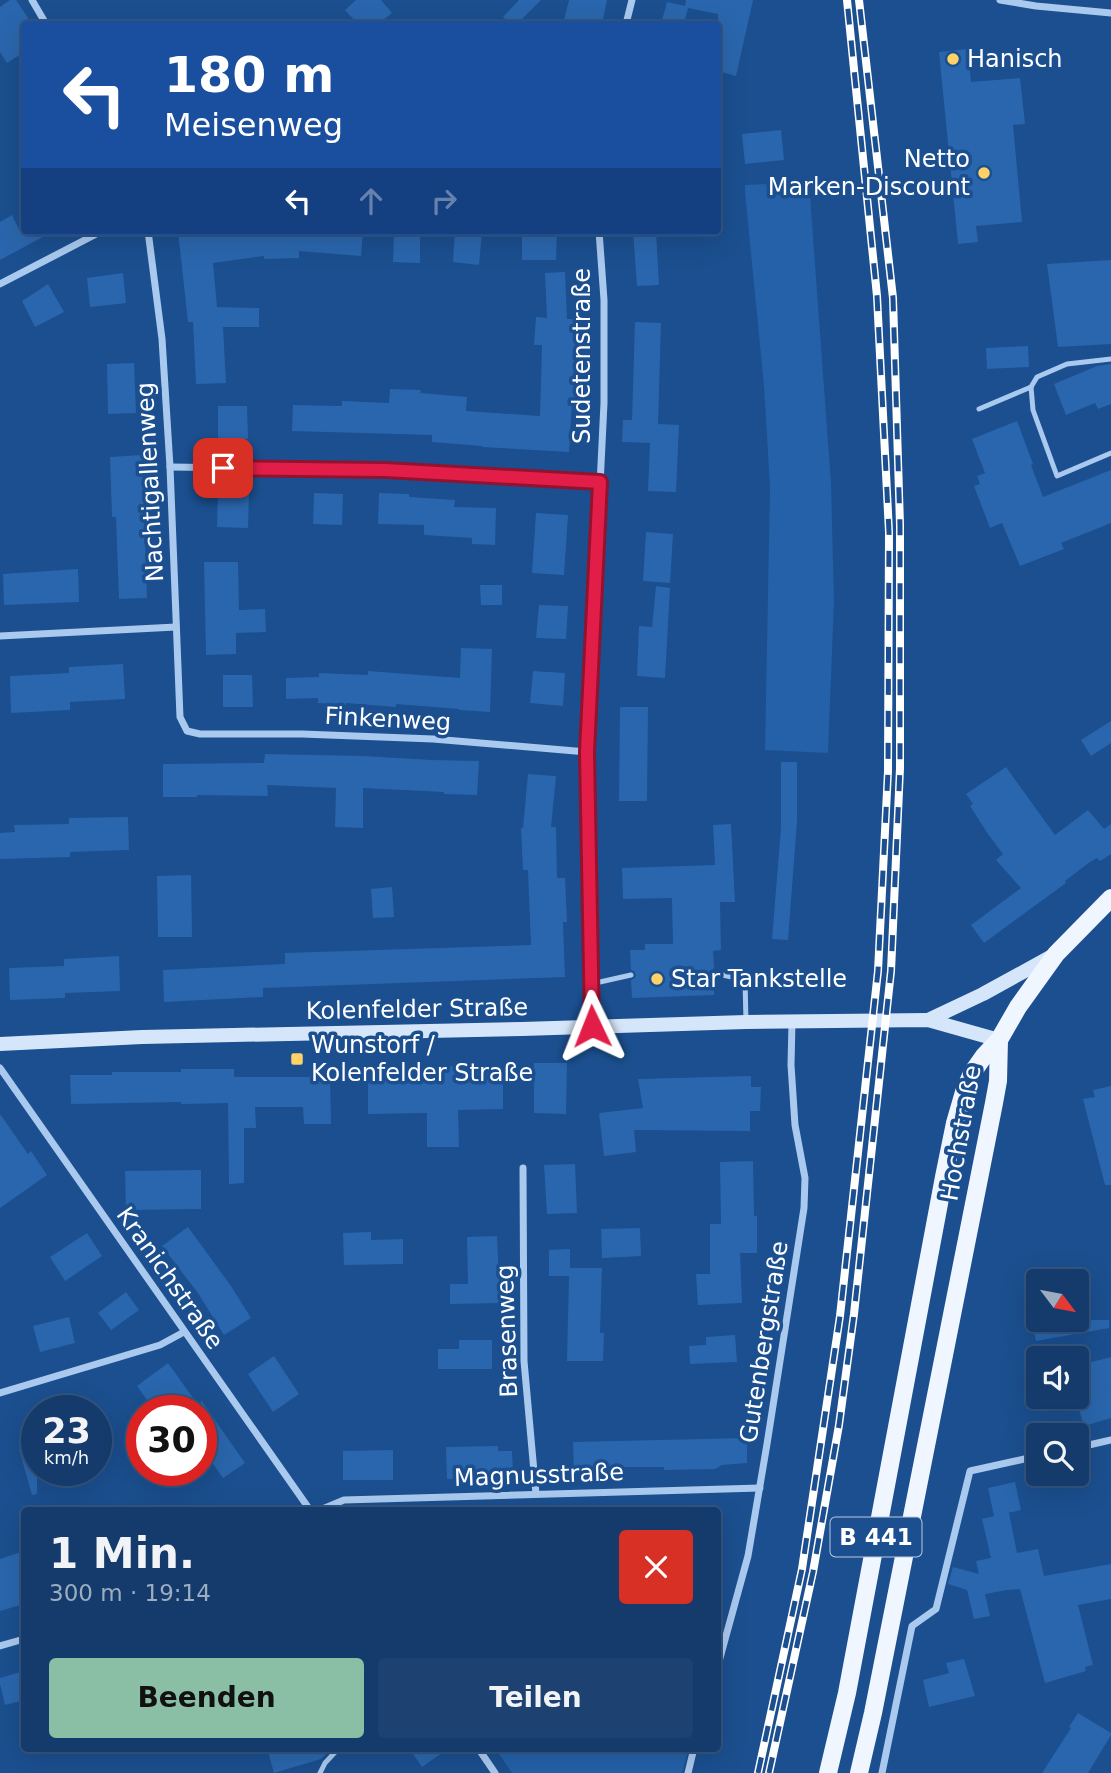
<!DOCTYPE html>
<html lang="de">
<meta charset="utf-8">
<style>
body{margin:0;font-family:"DejaVu Sans",sans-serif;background:#1d4271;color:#f1f3f6;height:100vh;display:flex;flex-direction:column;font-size:26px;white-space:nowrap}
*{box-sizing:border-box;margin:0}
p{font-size:23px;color:#9dadc1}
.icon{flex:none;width:38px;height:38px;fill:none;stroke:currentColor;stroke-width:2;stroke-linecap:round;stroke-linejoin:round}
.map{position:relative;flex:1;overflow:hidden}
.sheet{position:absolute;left:21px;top:1507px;width:700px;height:245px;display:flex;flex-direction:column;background:#143b6b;border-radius:7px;box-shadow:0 7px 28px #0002,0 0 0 2px #33557e}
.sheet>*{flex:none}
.guide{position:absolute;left:21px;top:21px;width:700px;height:214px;border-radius:7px;box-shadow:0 7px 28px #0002,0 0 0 2px #33557e;background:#1a4fa0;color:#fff;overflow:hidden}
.needle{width:46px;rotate:122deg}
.fabs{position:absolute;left:1026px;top:1269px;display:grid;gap:14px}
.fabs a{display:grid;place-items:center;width:63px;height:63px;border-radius:7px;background:#143b6b;box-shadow:0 7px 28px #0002,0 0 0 2px #33557e;font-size:35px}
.speed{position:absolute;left:21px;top:1395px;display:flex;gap:14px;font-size:35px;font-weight:700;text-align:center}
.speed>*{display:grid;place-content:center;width:91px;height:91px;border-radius:50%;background:#143b6b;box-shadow:0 7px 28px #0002,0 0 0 2px #33557e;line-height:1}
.speed small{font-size:18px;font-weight:400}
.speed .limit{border:10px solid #d22;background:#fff;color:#111}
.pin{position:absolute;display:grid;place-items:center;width:60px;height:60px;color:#fff;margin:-30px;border-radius:14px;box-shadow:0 4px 10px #0006}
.me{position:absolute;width:77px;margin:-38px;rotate:358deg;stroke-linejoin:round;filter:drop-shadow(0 0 5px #0008)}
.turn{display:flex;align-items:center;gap:24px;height:147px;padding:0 28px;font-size:32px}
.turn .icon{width:91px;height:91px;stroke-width:2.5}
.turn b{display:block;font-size:49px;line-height:60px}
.lanes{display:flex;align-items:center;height:66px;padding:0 28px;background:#0003;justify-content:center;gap:35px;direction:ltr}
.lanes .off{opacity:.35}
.round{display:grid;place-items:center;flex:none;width:74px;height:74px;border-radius:7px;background:#1d4271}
.overview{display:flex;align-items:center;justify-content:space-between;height:119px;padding:0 28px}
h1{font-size:42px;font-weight:600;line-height:52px}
.button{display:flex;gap:14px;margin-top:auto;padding:14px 28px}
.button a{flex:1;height:80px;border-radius:7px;background:#8abfa5;color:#111;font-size:28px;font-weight:600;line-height:80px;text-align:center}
.button a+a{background:#1d4271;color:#f1f3f6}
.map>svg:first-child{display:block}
</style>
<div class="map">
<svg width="1111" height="1773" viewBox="0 0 1111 1773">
<rect width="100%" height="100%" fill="#1b4f8f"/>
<!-- green -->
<g fill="#2461a8">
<path d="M809,182L831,483L834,601L828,753L765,750L770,487L764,386L745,192V185Z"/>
<path d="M495,1748H689L682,1773H512Z"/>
</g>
<!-- building -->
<g fill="#2a66ad">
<path d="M10,0H16L32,24H24V52L7,63L0,52V7Z"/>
<path d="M356,0H381L392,13L378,24H358L345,10Z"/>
<path d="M519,0H541L517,24H511L503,17Z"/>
<path d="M569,0H607L602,24H563Z"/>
<path d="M686,0H753L736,76L718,71V14L688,8L684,24H661L667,2L685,6Z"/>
<path d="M968,49L971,82L1020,78L1025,124L1013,125L1022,222L976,226L978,242L958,244L939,52Z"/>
<path d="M781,130L784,160L745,164L742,134Z"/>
<path d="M12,215L20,231H54L0,260V222Z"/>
<path d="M178,231H224L264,234V231H363L361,256L299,251V258L264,259V256L213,263L217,307L259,308V327H223L226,383L196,384L193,322H188Z"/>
<path d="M394,231H420V263L393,262Z"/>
<path d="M455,231H482L479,265L453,262Z"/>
<path d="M522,231H557L556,260H522Z"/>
<path d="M633,231H656L659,285L637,286Z"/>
<path d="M1111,260V344L1058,347L1047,264Z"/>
<path d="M565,272L567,319H579L575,401H572L569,452L482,447V446L432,442V435L292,431L293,405L342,406V401L389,403L390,389L421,390L420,393L467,397L466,411L540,416L542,345H534L536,317L547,318L545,273Z"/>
<path d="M123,273L126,303L90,307L87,278Z"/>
<path d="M48,284L64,312L35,327L22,301Z"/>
<path d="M635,322L661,323L658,424L679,425L676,492L648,491L650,443L622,442L623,420H632Z"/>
<path d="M1028,346L1029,367L987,369L986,348Z"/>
<path d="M134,363L136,413L108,414L107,364Z"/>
<path d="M1111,364V404L1098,409L1095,403L1066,415L1054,384L1097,366Z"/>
<path d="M218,406H247L248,439L218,440Z"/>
<path d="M1017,421L1033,464L1031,465L1043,497L1111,470V523L1061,543L1064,549L1020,566L1002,523L990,528L974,486L980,484L977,476L985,473L972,439Z"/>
<path d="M142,455L147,598L119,599L116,517H112L110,457Z"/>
<path d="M218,491L249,492L248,528L217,527Z"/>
<path d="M314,493L343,494L342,525L313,524Z"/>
<path d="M379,493L409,494V497L455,500L454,507L496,508L495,545L472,544V538L424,535V525L378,524Z"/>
<path d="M536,513L568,515L564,575L532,573Z"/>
<path d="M646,532L673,534L670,583L643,581Z"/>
<path d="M204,562H238L239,610L265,609L266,632L236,633V654L206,655Z"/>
<path d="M78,569L79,602L4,605L3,574Z"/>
<path d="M480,585H502V605H481Z"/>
<path d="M656,586L670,588L665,678L637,676L639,626L652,627Z"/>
<path d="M539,605L568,606L566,639L536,638Z"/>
<path d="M461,648L492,649L490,712L459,710V709L396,704V707L346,703V705L318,703V698L286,699V678L319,677V673L368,675V671L460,678Z"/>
<path d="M123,664L125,699L70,702V710L11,713L10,676L69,673V667Z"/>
<path d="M533,671L565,673L563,706L530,703Z"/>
<path d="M223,675H252L253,707H223Z"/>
<path d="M620,707H648L647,801H619Z"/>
<path d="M1111,721V743L1091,756L1081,740Z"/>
<path d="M265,754L363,756L432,760L479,761L477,795L444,794V792L363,788V828L335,827L336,788L267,785L268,796L197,795V797H163V764L264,763Z"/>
<path d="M781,762H797V821L788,940L772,939L781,828Z"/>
<path d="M1006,767L1055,835L1088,810L1104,829L1111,824V854L1100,861L1097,858L1090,862L1065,881L1066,883L984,943L971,925L1021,888L996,860L1003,854L988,834L970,806L973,804L966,794Z"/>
<path d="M528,774L556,776L551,827H556L557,878H565L567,922H563L565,977L263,988V997L164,1002L163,970L285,964V953L531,945L528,870H523L521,828H523Z"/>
<path d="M128,817L129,850L70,852V857L0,859V833L15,832L14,825L69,824V818Z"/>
<path d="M731,824L735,902H720L721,950L713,951L714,968L709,973L710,976L714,978V995L632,998L631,980L635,978L636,975L634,971L631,970L630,950H645V944H673L672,898L623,899L622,868L715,865L713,825Z"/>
<path d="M191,875L192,937H158L157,876Z"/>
<path d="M392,887L394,917L373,918L371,889Z"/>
<path d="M119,956L120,991L65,993V998L10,1000L9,968L64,966V959Z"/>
<path d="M534,1063H567L566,1114L534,1113Z"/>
<path d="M455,1066V1068L503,1067V1109L458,1110L459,1147H427V1113L368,1114V1074L424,1073V1067Z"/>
<path d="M181,1069H234V1077H330L331,1124H304L303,1107H255L256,1128H244V1183L229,1184L228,1103L181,1104V1102L71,1104L70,1075H112V1072H181Z"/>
<path d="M751,1076V1087H761L760,1111H750V1131L634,1130L636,1152L604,1156L599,1113L643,1108L638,1079Z"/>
<path d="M1111,1086V1185H1105L1083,1099L1095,1097L1093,1090Z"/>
<path d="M0,1114L28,1154L31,1151L47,1175L0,1208Z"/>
<path d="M753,1161L754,1216H757V1253H740L742,1303L698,1305L696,1274H710V1224H721L720,1162Z"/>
<path d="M575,1164L577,1213L547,1214L544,1165Z"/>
<path d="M201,1170V1209L126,1210L125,1171Z"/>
<path d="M188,1227L231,1286L251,1318L224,1335L198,1293L162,1246Z"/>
<path d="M640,1228L641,1256L602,1258L601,1229Z"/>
<path d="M371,1232V1240L403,1239V1264L344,1265L343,1233Z"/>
<path d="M87,1233L102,1256L65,1281L50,1257Z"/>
<path d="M497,1236L500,1303L450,1304V1284H468L467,1237Z"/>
<path d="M570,1249V1268H602L600,1333H604L603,1361H567L569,1276H549V1250Z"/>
<path d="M126,1292L139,1310L111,1330L98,1313Z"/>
<path d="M69,1317L75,1343L40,1352L33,1326Z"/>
<path d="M1032,1320H1109V1328L1036,1341Z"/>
<path d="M735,1335L737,1362L690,1364L689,1346L706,1345V1337Z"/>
<path d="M459,1340H492V1369H438V1349H459Z"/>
<path d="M274,1356L299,1394L273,1412L248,1374Z"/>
<path d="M1111,1357V1418L1084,1426L1076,1399V1366Z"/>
<path d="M168,1363L201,1409V1400L245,1463L223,1478L201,1447V1410H154L137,1386Z"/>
<path d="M747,1438V1463L722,1465L715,1469L664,1470V1467H619V1473L574,1474L573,1442Z"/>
<path d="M37,1444V1494L32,1495L19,1449Z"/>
<path d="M498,1446V1451H512L513,1472H497L498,1478L447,1479L446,1447Z"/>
<path d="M393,1450V1480H343V1451Z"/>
<path d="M1015,1482L1021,1510L1003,1514L1009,1513L1017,1553L1038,1549L1044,1576L1111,1564V1599L1078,1605L1093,1665L1085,1667L1086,1671L1045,1683L1020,1589L1007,1590L985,1594L990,1616L974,1619L967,1590L948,1584L953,1567L979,1574L976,1561L991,1558L982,1519L994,1516L988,1488Z"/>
<path d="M24,1551V1604L0,1611V1559Z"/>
<path d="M964,1659L975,1696L929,1707L923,1680L949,1673L946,1663Z"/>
<path d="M24,1671V1700L5,1705L0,1684V1678Z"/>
<path d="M1078,1713L1111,1733V1735L1088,1773H1042L1071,1728L1069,1727Z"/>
<path d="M267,1748H332L321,1759L274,1773Z"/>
<path d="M409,1748H449L422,1767Z"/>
</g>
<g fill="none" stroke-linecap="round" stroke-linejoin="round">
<!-- service -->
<g stroke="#a9c9ee" stroke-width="5">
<path d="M1111,359L1067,364L1037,377L1031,387L1033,410L1057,476L1111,453"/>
<path d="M979,409L1031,387"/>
<path d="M714,973L745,980L746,1022"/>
<path d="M591,984L631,975"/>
<path d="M320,1773L325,1763L339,1748"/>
</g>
<!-- minor -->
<g stroke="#a9c9ee" stroke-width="7">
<path d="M32,0L46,24"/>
<path d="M1000,0L1036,6L1111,13"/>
<path d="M626,24L632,0"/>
<path d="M148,231L162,339L170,467L180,717L187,731L200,734H302L433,739L587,752"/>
<path d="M0,284L102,231"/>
<path d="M170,467L385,470L600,483"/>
<path d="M0,636L176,627"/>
<path d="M592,1026L587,752L604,403V300L599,231"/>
<path d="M0,1068L310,1510"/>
<path d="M523,1168L524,1361L536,1494"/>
<path d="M0,1393L160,1345L184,1332"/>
<path d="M1076,1448L1111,1440"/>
<path d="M320,1510L344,1500L760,1488"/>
<path d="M0,1646L24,1639"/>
<path d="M718,1665L748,1556L767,1444L804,1208L805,1178L795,1125L791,1065L792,1022"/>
<path d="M478,1748L495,1773"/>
<path d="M688,1773L694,1748"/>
<path d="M882,1773L912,1626L936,1609L970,1471L1038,1456"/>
</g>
<!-- secondary -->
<g stroke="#d6e6fa" stroke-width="14">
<path d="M928,1020L983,994L1054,955"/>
<path d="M0,1044L142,1037L522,1029L746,1022L928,1020L999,1040"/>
</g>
<!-- primary -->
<g stroke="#f0f6ff" stroke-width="18">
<path d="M828,1773L847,1693L944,1177L955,1123L964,1092L972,1073L984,1056L999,1040L1018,1007L1056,954L1111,898"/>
<path d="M859,1773L873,1713L994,1103L998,1081L999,1040"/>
</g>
<!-- rail casing -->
<g stroke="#fff" stroke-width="8">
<g id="rail">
<path d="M758,1773L802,1569L840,1316L878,971L888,771L889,532L877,296L847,0"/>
<path d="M769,1773L813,1572L839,1425L854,1314L891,971L900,768V525L893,298L859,0"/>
</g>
</g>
<!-- rail -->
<use href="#rail" stroke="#1b4f8f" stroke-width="5" stroke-dasharray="16" stroke-linecap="butt"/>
</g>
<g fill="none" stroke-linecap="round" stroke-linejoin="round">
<!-- route casing -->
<g stroke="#92132f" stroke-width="18">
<path id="route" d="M223,468L385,470L600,482L587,752L592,1026"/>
</g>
<!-- route -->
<use href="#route" stroke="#e11d48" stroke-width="12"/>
</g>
<!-- markers -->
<g fill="#ffd166" stroke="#1b4f8f" stroke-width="2.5">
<circle cx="953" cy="59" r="7"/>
<circle cx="984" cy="173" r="7"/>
<circle cx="657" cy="979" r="7"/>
<rect x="290" y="1052" width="14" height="14" rx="3.5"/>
</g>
<g text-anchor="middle" stroke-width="7" stroke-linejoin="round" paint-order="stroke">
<!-- shield labels -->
<rect fill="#1b4f8f" stroke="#bbcadd" stroke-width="2" x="830.5" y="1517.5" width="91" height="39" rx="5"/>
<g font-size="23" font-weight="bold" fill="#fff">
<text x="876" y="1545">B 441</text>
</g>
<!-- poi labels -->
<g font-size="24" fill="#fff" stroke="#1b4f8f" text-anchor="start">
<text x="967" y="67">Hanisch</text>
<text x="970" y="167" text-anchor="end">Netto<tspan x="970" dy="28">Marken-Discount</tspan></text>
<text x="671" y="987">Star Tankstelle</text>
<text x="311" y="1053">Wunstorf /<tspan x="311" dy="28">Kolenfelder Straße</tspan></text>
</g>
<!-- street labels -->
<g font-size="24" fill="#fff" stroke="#1b4f8f">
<text transform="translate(582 356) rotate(-90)" y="8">Sudetenstraße</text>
<text transform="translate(150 482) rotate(-93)" y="8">Nachtigallenweg</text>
<text transform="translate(388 719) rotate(3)" y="8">Finkenweg</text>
<text transform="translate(417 1009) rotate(-1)" y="8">Kolenfelder Straße</text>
<text transform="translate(961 1133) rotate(-80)" y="8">Hochstraße</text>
<text transform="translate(170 1278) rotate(55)" y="8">Kranichstraße</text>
<text transform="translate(507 1331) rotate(-92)" y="8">Brasenweg</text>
<text transform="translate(764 1342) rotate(-81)" y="8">Gutenbergstraße</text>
<text transform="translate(539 1475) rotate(-2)" y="8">Magnusstraße</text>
</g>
</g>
</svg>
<div class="fabs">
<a><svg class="needle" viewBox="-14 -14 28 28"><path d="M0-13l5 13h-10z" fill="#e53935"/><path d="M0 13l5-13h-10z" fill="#9dadc1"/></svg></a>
<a><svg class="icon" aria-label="sound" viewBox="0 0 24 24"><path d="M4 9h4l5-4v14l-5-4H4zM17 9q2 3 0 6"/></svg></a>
<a><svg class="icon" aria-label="search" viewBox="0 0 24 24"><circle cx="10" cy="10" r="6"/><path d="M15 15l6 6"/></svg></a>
</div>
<div class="speed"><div>23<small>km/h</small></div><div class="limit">30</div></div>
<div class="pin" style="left:223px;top:468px;background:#d93025"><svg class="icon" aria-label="arrive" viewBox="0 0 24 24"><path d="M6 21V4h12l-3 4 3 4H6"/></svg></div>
<svg class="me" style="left:592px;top:1026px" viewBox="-20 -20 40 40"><path d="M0-17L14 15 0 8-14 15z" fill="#e11d48" stroke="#fff" stroke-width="4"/></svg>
<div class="guide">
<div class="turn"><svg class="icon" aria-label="left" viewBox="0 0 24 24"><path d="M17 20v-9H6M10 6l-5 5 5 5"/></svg><div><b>180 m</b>Meisenweg</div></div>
<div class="lanes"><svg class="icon" aria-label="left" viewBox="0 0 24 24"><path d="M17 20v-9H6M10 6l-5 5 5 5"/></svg><svg class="icon off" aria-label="ahead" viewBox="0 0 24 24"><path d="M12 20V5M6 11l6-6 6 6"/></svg><svg class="icon off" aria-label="right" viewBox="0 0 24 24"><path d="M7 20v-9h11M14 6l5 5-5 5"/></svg></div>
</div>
<section class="sheet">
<div class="overview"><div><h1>1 Min.</h1><p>300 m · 19:14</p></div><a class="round" style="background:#d93025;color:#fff"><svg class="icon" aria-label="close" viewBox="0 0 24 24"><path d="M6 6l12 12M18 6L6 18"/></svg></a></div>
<div class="button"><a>Beenden</a><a>Teilen</a></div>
</section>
</div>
